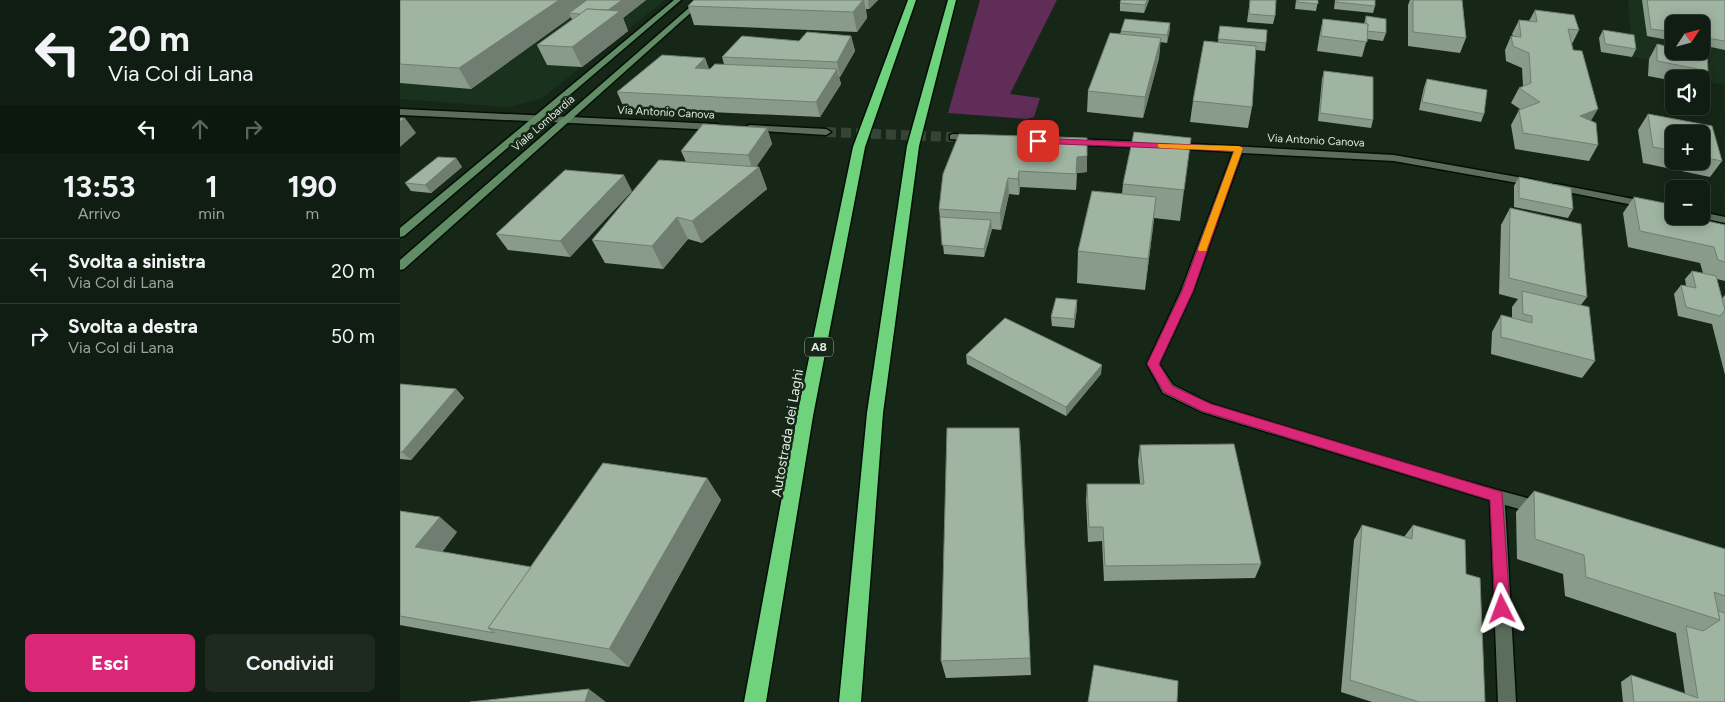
<!DOCTYPE html>
<html lang="it">
<meta charset="utf-8">
<style>
body{margin:0;font-family:Figtree,sans-serif;background:#1e2a20;color:#f1f3f6;height:100vh;display:flex;flex-direction:column;font-size:19px;white-space:nowrap}
*{box-sizing:border-box;margin:0}
p{font-size:16px;color:#9ca29f}
.icon{flex:none;width:28px;height:28px;fill:none;stroke:currentColor;stroke-width:2;stroke-linecap:round;stroke-linejoin:round}
.map{position:relative;flex:1;overflow:hidden}
.sheet{display:flex;flex-direction:column;background:#101d12;width:400px}
.sheet>*{flex:none}
.top-card{background:#101d12;color:#f1f3f6;overflow:hidden}
.needle{width:32px;rotate:54deg}
.buttons{position:absolute;left:1265px;top:15px;display:grid;gap:10px}
.buttons a{display:grid;place-items:center;width:45px;height:45px;border-radius:8px;background:#101d12;box-shadow:0 2px 12px #0003,0 0 0 1px #303b32;font-size:25px}
.pin{position:absolute;display:grid;place-items:center;width:42px;height:42px;color:#fff;margin:-21px;border-radius:10px;box-shadow:0 2px 8px #0006}
.me{position:absolute;width:55px;margin:-28px;rotate:357deg;stroke-linejoin:round;filter:drop-shadow(0 0 4px #0008)}
.turn{display:flex;align-items:center;gap:18px;height:105px;padding:0 25px;font-size:22px}
.turn .icon{width:65px;height:65px;stroke-width:2.5}
.turn b{display:block;font-size:35px;line-height:42px}
.lanes{display:flex;align-items:center;height:48px;padding:0 25px;background:#0003;justify-content:center;gap:25px;direction:ltr}
.lanes .off{opacity:.35}
.eta{display:flex;justify-content:space-evenly;align-items:center;height:85px;text-align:center}
.eta b{font-size:30px;font-weight:700;line-height:35px}
.button{display:flex;gap:10px;margin-top:auto;padding:10px 25px}
.button a{flex:1;height:58px;border-radius:8px;background:#db2777;color:#fff;font-size:20px;font-weight:700;line-height:58px;text-align:center}
.button a+a{background:#1e2a20;color:#f1f3f6}
ul{padding:0;list-style:none}
li{display:flex;align-items:center;gap:15px;height:65px;padding:0 25px;border-top:1px solid #303b32}
li div{flex:1}
li b{display:block;font-size:19px}
li em{font-style:normal}
main{display:flex;flex:1;min-height:0}
.map>svg:first-child{display:block}
</style>
<main>
<section class="sheet">
<div class="top-card">
<div class="turn"><svg class="icon" aria-label="left" viewBox="0 0 24 24"><path d="M17 20v-9H6M10 6l-5 5 5 5"/></svg><div><b>20 m</b>Via Col di Lana</div></div>
<div class="lanes"><svg class="icon" aria-label="left" viewBox="0 0 24 24"><path d="M17 20v-9H6M10 6l-5 5 5 5"/></svg><svg class="icon off" aria-label="ahead" viewBox="0 0 24 24"><path d="M12 20V5M6 11l6-6 6 6"/></svg><svg class="icon off" aria-label="right" viewBox="0 0 24 24"><path d="M7 20v-9h11M14 6l5 5-5 5"/></svg></div>
</div>
<div class="eta">
<div><b>13:53</b><p>Arrivo</p></div>
<div><b>1</b><p>min</p></div>
<div><b>190</b><p>m</p></div>
</div>
<ul>
<li><svg class="icon" aria-label="left" viewBox="0 0 24 24"><path d="M17 20v-9H6M10 6l-5 5 5 5"/></svg><div><b>Svolta a sinistra</b><p>Via Col di Lana</p></div><em>20 m</em></li>
<li><svg class="icon" aria-label="right" viewBox="0 0 24 24"><path d="M7 20v-9h11M14 6l5 5-5 5"/></svg><div><b>Svolta a destra</b><p>Via Col di Lana</p></div><em>50 m</em></li>
</ul>
<div class="button"><a>Esci</a><a>Condividi</a></div>
</section>
<div class="map">
<svg width="1325" height="702" viewBox="0 0 1325 702">
<rect width="100%" height="100%" fill="#162718"/>
<!-- built -->
<g fill="#1a311d" fill-rule="evenodd">
<path d="M0,0H265L141,99L107,107L0,99Z"/>
<path d="M1228,0H1325V85L1303,81L1307,69L1232,57ZM1274,24H1301V51H1274Z"/>
</g>
<!-- green -->
<path fill="#5f2d58" d="M580,0H657L610,94L640,98L634,117L627,119L548,113Z"/>
<g fill="none" stroke-linecap="round" stroke-linejoin="round">
<!-- street-tunnel -->
<path stroke="#344536" stroke-width="10" stroke-dasharray="10 5" stroke-linecap="butt" d="M426,132L553,137"/>
<!-- street casing -->
<g stroke="#020f04" stroke-width="3">
<g id="street">
<path d="M0,109L317,124L321,127L317,130L0,115Z"/>
<path d="M350,125L426,129L431,132L426,135L347,130V126Z"/>
<path d="M553,134L574,135L579,138L574,141L550,139V135Z"/>
<path d="M671,139L749,142L754,145L749,148L668,144L666,142Z"/>
<path d="M774,143L994,155L1134,180L1139,183L1134,186L994,161L842,153L793,291L759,364L773,385L811,404L1050,477L1145,503L1147,508L1145,513L1140,515L1105,505L1116,702H1098L1090,500L802,412L763,393L747,364L781,291L833,152L771,148V144Z"/>
<path d="M1156,184L1274,207V213L1152,189V185Z"/>
<path d="M1301,212L1325,217V223L1297,217L1301,216Z"/>
</g>
</g>
<!-- secondary casing -->
<g stroke="#020f04" stroke-width="3">
<g id="secondary">
<path d="M274,0H281L4,236L0,237V228Z"/>
<path d="M298,0H305L4,269L0,270V260Z"/>
</g>
</g>
<!-- highway casing -->
<g stroke="#020f04" stroke-width="3">
<g id="highway">
<path d="M508,0H516L465,147L413,416L366,702H344L397,416L453,147Z"/>
<path d="M548,0H556L519,146L483,413L461,702H439L467,413L507,146Z"/>
</g>
</g>
<!-- street -->
<use href="#street" fill="#5b6e5c" fill-rule="evenodd"/>
<!-- secondary -->
<use href="#secondary" fill="#618c66" fill-rule="evenodd"/>
<!-- highway -->
<use href="#highway" fill="#6fd27d" fill-rule="evenodd"/>
</g>
<!-- wall -->
<g fill="#899b8a" fill-rule="evenodd">
<path d="M0,0H246L223,18L228,31L182,67L147,65L137,45L172,20L171,17L71,89L0,83Z"/>
<path d="M294,0H478L469,9H466L467,18L457,32L294,25L288,6Z"/>
<path d="M749,0L744,13L720,11V3Z"/>
<path d="M850,0L875,16L873,24L847,22Z"/>
<path d="M896,0H918L916,11L895,9Z"/>
<path d="M935,0H975V6L973,13L934,9Z"/>
<path d="M1010,0H1062L1066,38L1060,53L1008,46V5Z"/>
<path d="M1242,0H1325V50L1301,45V24H1274V41L1247,36Z"/>
<path d="M1135,10L1179,30L1172,44L1190,121L1198,145L1189,161L1115,149L1111,125L1119,110L1120,109L1111,103L1119,88L1123,86L1122,68L1106,61L1105,50L1111,36H1113L1112,34L1119,20L1129,21Z"/>
<path d="M966,16L986,33L983,41L967,39L962,57L917,51L920,33L923,19L964,24Z"/>
<path d="M770,23L767,43L760,42L759,58L743,118L687,112L688,91L720,34L721,31Z"/>
<path d="M820,26L866,43L865,51L856,50L852,107L848,128L790,122L793,101L818,42Z"/>
<path d="M1203,30L1236,49L1232,57L1201,52L1199,38Z"/>
<path d="M451,36L455,51L440,77H439L441,84L420,117L224,108L217,92L305,58L309,69H310L324,64L322,57L399,41Z"/>
<path d="M1257,44L1308,71L1301,81V79H1274V81L1248,76L1249,59Z"/>
<path d="M924,71L973,120L971,128L918,121L922,79Z"/>
<path d="M1027,79L1084,114L1081,122L1019,110L1024,87Z"/>
<path d="M1248,114L1312,126L1322,161L1310,177L1243,163L1238,130ZM1274,134H1301V161H1274Z"/>
<path d="M367,128L372,144L356,167H359L367,189L302,243L288,239L263,269L205,263L192,240L286,162L281,151Z"/>
<path d="M559,134L687,172L677,173L676,190L620,187L619,195L609,194L601,230L592,229L584,257L544,254L539,209Z"/>
<path d="M56,158L62,167L31,193L11,191L5,183Z"/>
<path d="M1119,177L1173,209L1168,218L1114,207V186Z"/>
<path d="M723,184L784,190L780,221L754,218L745,290L677,283L678,251L722,194Z"/>
<path d="M232,191L170,257L108,250L96,234Z"/>
<path d="M1234,197L1307,221L1325,225V281L1317,279L1322,298L1325,295V375L1312,324L1278,316L1274,294L1281,285L1286,286L1285,279L1292,271L1303,273L1300,263L1228,247L1223,213Z"/>
<path d="M1110,208L1187,297L1181,305L1195,361L1182,378L1091,354L1092,332L1101,315L1112,318V307L1118,299L1099,294L1101,225Z"/>
<path d="M677,300V308L674,328L652,326L651,317Z"/>
<path d="M566,355L701,374L666,416L567,364Z"/>
<path d="M0,384L56,389L64,398L11,460L0,459Z"/>
<path d="M619,428L631,675L546,678L541,661Z"/>
<path d="M740,445L861,564L855,578L704,581L702,541L688,542L686,500L687,484H740L738,461Z"/>
<path d="M307,478L321,500L229,667L0,625V511L57,532L42,552L131,567Z"/>
<path d="M1134,491L1325,549V702H1223L1221,682L1231,675L1285,694L1276,633L1165,596L1163,574L1117,559L1116,512Z"/>
<path d="M962,525L1004,537L1013,525L1066,574L1085,702H972L941,692L954,540Z"/>
</g>
<!-- shaded-wall -->
<g fill="#6f7e71">
<path d="M159,0H194L169,13L171,17L71,89L59,68Z"/>
<path d="M222,0H246L223,18L228,31L182,67L172,47L202,15Z"/>
<path d="M463,0H464L467,18L457,32L453,12Z"/>
<path d="M468,0H478L469,9Z"/>
<path d="M747,0H749L744,13L745,5Z"/>
<path d="M770,23V30L767,43V35Z"/>
<path d="M451,36L455,51L440,77L437,62Z"/>
<path d="M761,38L759,58L743,118L745,97Z"/>
<path d="M305,58L310,73L295,68Z"/>
<path d="M437,69L441,84L420,117L416,102Z"/>
<path d="M1198,109L1189,124L1180,116Z"/>
<path d="M5,118L16,133L0,147V122Z"/>
<path d="M367,128L372,144L353,171L348,155Z"/>
<path d="M687,156V172L677,173L676,190L677,157Z"/>
<path d="M56,158L62,167L31,193L25,185Z"/>
<path d="M359,167L367,189L302,243L292,221Z"/>
<path d="M619,171L620,187L619,195L618,179Z"/>
<path d="M224,175L232,191L170,257L160,241Z"/>
<path d="M608,178L609,194L601,230L600,213Z"/>
<path d="M756,197L753,228L745,290L748,259Z"/>
<path d="M277,217L288,239L263,269L252,246Z"/>
<path d="M591,220L592,229L584,257V249Z"/>
<path d="M677,300V308L674,328V319Z"/>
<path d="M702,365L701,374L666,416V407Z"/>
<path d="M56,389L64,398L11,460L2,452Z"/>
<path d="M619,428L621,450L631,675L630,658Z"/>
<path d="M307,478L321,500L229,667L209,649Z"/>
<path d="M40,517L57,532L34,562L15,547Z"/>
<path d="M189,689L206,702H185Z"/>
</g>
<!-- building -->
<g fill="#9fb4a1" stroke="#6f7e71">
<path d="M0,0H159L59,68L0,64Z"/>
<path d="M187,0H222L208,10L187,9L181,14L169,13Z"/>
<path d="M294,0H463L453,12L288,6Z"/>
<path d="M721,0H747L745,5L720,3Z"/>
<path d="M850,0H876L875,16L849,14Z"/>
<path d="M897,0H918V4L897,2Z"/>
<path d="M936,0H975V6L936,2Z"/>
<path d="M1013,0H1062L1066,38L1013,32Z"/>
<path d="M1247,0H1325V41L1301,37V24H1274V32L1251,29Z"/>
<path d="M187,9L220,11L172,47L137,45Z"/>
<path d="M1135,10L1174,15L1179,30L1168,29L1173,50L1182,51L1198,109L1180,116L1196,123L1198,145L1123,133L1119,110L1140,102L1119,88L1131,83L1129,53L1113,46L1111,36L1121,37L1119,20L1137,22Z"/>
<path d="M966,16L986,19V33L967,31L968,24H966Z"/>
<path d="M725,19L770,23L767,35L721,31Z"/>
<path d="M923,19L968,24L967,42L921,36Z"/>
<path d="M820,26L867,30L866,43L818,39Z"/>
<path d="M1203,30L1234,35L1236,49L1205,44Z"/>
<path d="M407,32L451,36L437,62L322,57L342,36L399,41Z"/>
<path d="M710,33L761,38L745,97L688,91Z"/>
<path d="M804,41L856,46L852,107L793,101Z"/>
<path d="M1257,44L1274,48V51H1293L1307,54L1308,71L1257,61Z"/>
<path d="M262,55L305,58L295,68L310,69L315,64L437,69L416,102L217,92Z"/>
<path d="M924,71L973,77V120L920,113Z"/>
<path d="M1027,79L1087,90L1084,114L1022,102Z"/>
<path d="M1248,114L1312,126L1322,161L1301,157V134H1274V151L1253,147Z"/>
<path d="M0,118H5L0,122Z"/>
<path d="M303,124L367,128L348,155L281,151Z"/>
<path d="M734,132L791,138L784,190L723,184Z"/>
<path d="M559,134L687,138V156L677,157L676,174L619,171L618,179L608,178L600,213L539,209L543,174Z"/>
<path d="M38,157L56,158L25,185L5,183Z"/>
<path d="M259,160L359,167L292,221L277,217L252,246L192,240Z"/>
<path d="M165,170L224,175L160,241L96,234Z"/>
<path d="M1119,177L1171,188L1173,209L1119,198Z"/>
<path d="M692,191L756,197L748,259L678,251Z"/>
<path d="M1234,197L1274,205V216H1301V211L1305,212L1307,221L1325,225V262L1318,260L1314,247L1240,231Z"/>
<path d="M1110,208L1181,224L1187,297L1109,278Z"/>
<path d="M540,217L591,220L584,249L542,245Z"/>
<path d="M1292,271L1316,276L1325,310L1320,316L1286,307L1281,285L1296,288Z"/>
<path d="M1122,291L1189,307L1195,361L1101,337V315L1132,323V316L1123,314Z"/>
<path d="M656,298L677,300L674,319L651,317Z"/>
<path d="M605,318L702,365L666,407L566,355Z"/>
<path d="M0,384L56,389L2,452H0Z"/>
<path d="M547,428H619L630,658L541,661Z"/>
<path d="M834,444L861,564L705,566L703,527H689L687,484H744L740,445Z"/>
<path d="M203,463L307,478L209,649L88,628Z"/>
<path d="M1134,491L1325,549V596L1314,592L1320,620L1186,577L1184,555L1135,539Z"/>
<path d="M0,511L40,517L15,547L131,567L88,628L95,633L0,616Z"/>
<path d="M962,525L1012,539L1013,525L1065,540L1066,574L1080,578L1085,702H1019L950,680Z"/>
<path d="M1318,611L1325,613V702H1234L1231,675L1298,698L1286,626L1303,631L1320,620Z"/>
<path d="M694,665L778,681L777,702H688Z"/>
<path d="M189,689L185,702H70Z"/>
</g>
<!-- route -->
<path fill="#db2777" stroke="#8e194d" d="M638,138L842,147L843,148L793,291L759,364L772,386L811,404L1102,492L1110,609L1108,614L1102,616L1097,614L1095,609L1090,500L802,411L764,392L749,367L747,364L782,291L834,151L635,143L633,141Z"/>
<!-- slow -->
<path fill="#f59e0b" d="M758,144L839,146L843,148L806,251H799L798,249L834,151L761,148L758,147Z"/>
<g text-anchor="middle" stroke-width="5" stroke-linejoin="round" paint-order="stroke">
<!-- far-street labels -->
<g font-size="11" fill="#e1ece2" stroke="#162718">
<text transform="translate(266 112) rotate(3)" y="4">Via Antonio Canova</text>
<text transform="translate(143 123) rotate(-41)" y="4">Viale Lombardia</text>
<text transform="translate(916 140) rotate(3)" y="4">Via Antonio Canova</text>
</g>
<!-- shield labels -->
<rect fill="#162718" stroke="#a4b1a5" stroke-width="1" x="405" y="337.5" width="28" height="19" rx="4"/>
<g font-size="12" font-weight="bold" fill="#e1ece2">
<text x="419" y="351">A8</text>
</g>
<!-- street labels -->
<g font-size="14" fill="#e1ece2" stroke="#162718">
<text transform="translate(387 433) rotate(-80)" y="5">Autostrada dei Laghi</text>
</g>
</g>
</svg>
<div class="buttons">
<a><svg class="needle" viewBox="-14 -14 28 28"><path d="M0-13l5 13h-10z" fill="#e53935"/><path d="M0 13l5-13h-10z" fill="#9ca29f"/></svg></a>
<a><svg class="icon" aria-label="sound" viewBox="0 0 24 24"><path d="M4 9h4l5-4v14l-5-4H4zM17 9q2 3 0 6"/></svg></a>
<a>+</a>
<a>−</a>
</div>
<div class="pin" style="left:638px;top:141px;background:#d93025"><svg class="icon" aria-label="arrive" viewBox="0 0 24 24"><path d="M6 21V4h12l-3 4 3 4H6"/></svg></div>
<svg class="me" style="left:1102px;top:609px" viewBox="-20 -20 40 40"><path d="M0-17L14 15 0 8-14 15z" fill="#db2777" stroke="#fff" stroke-width="4"/></svg>
</div>
</main>
